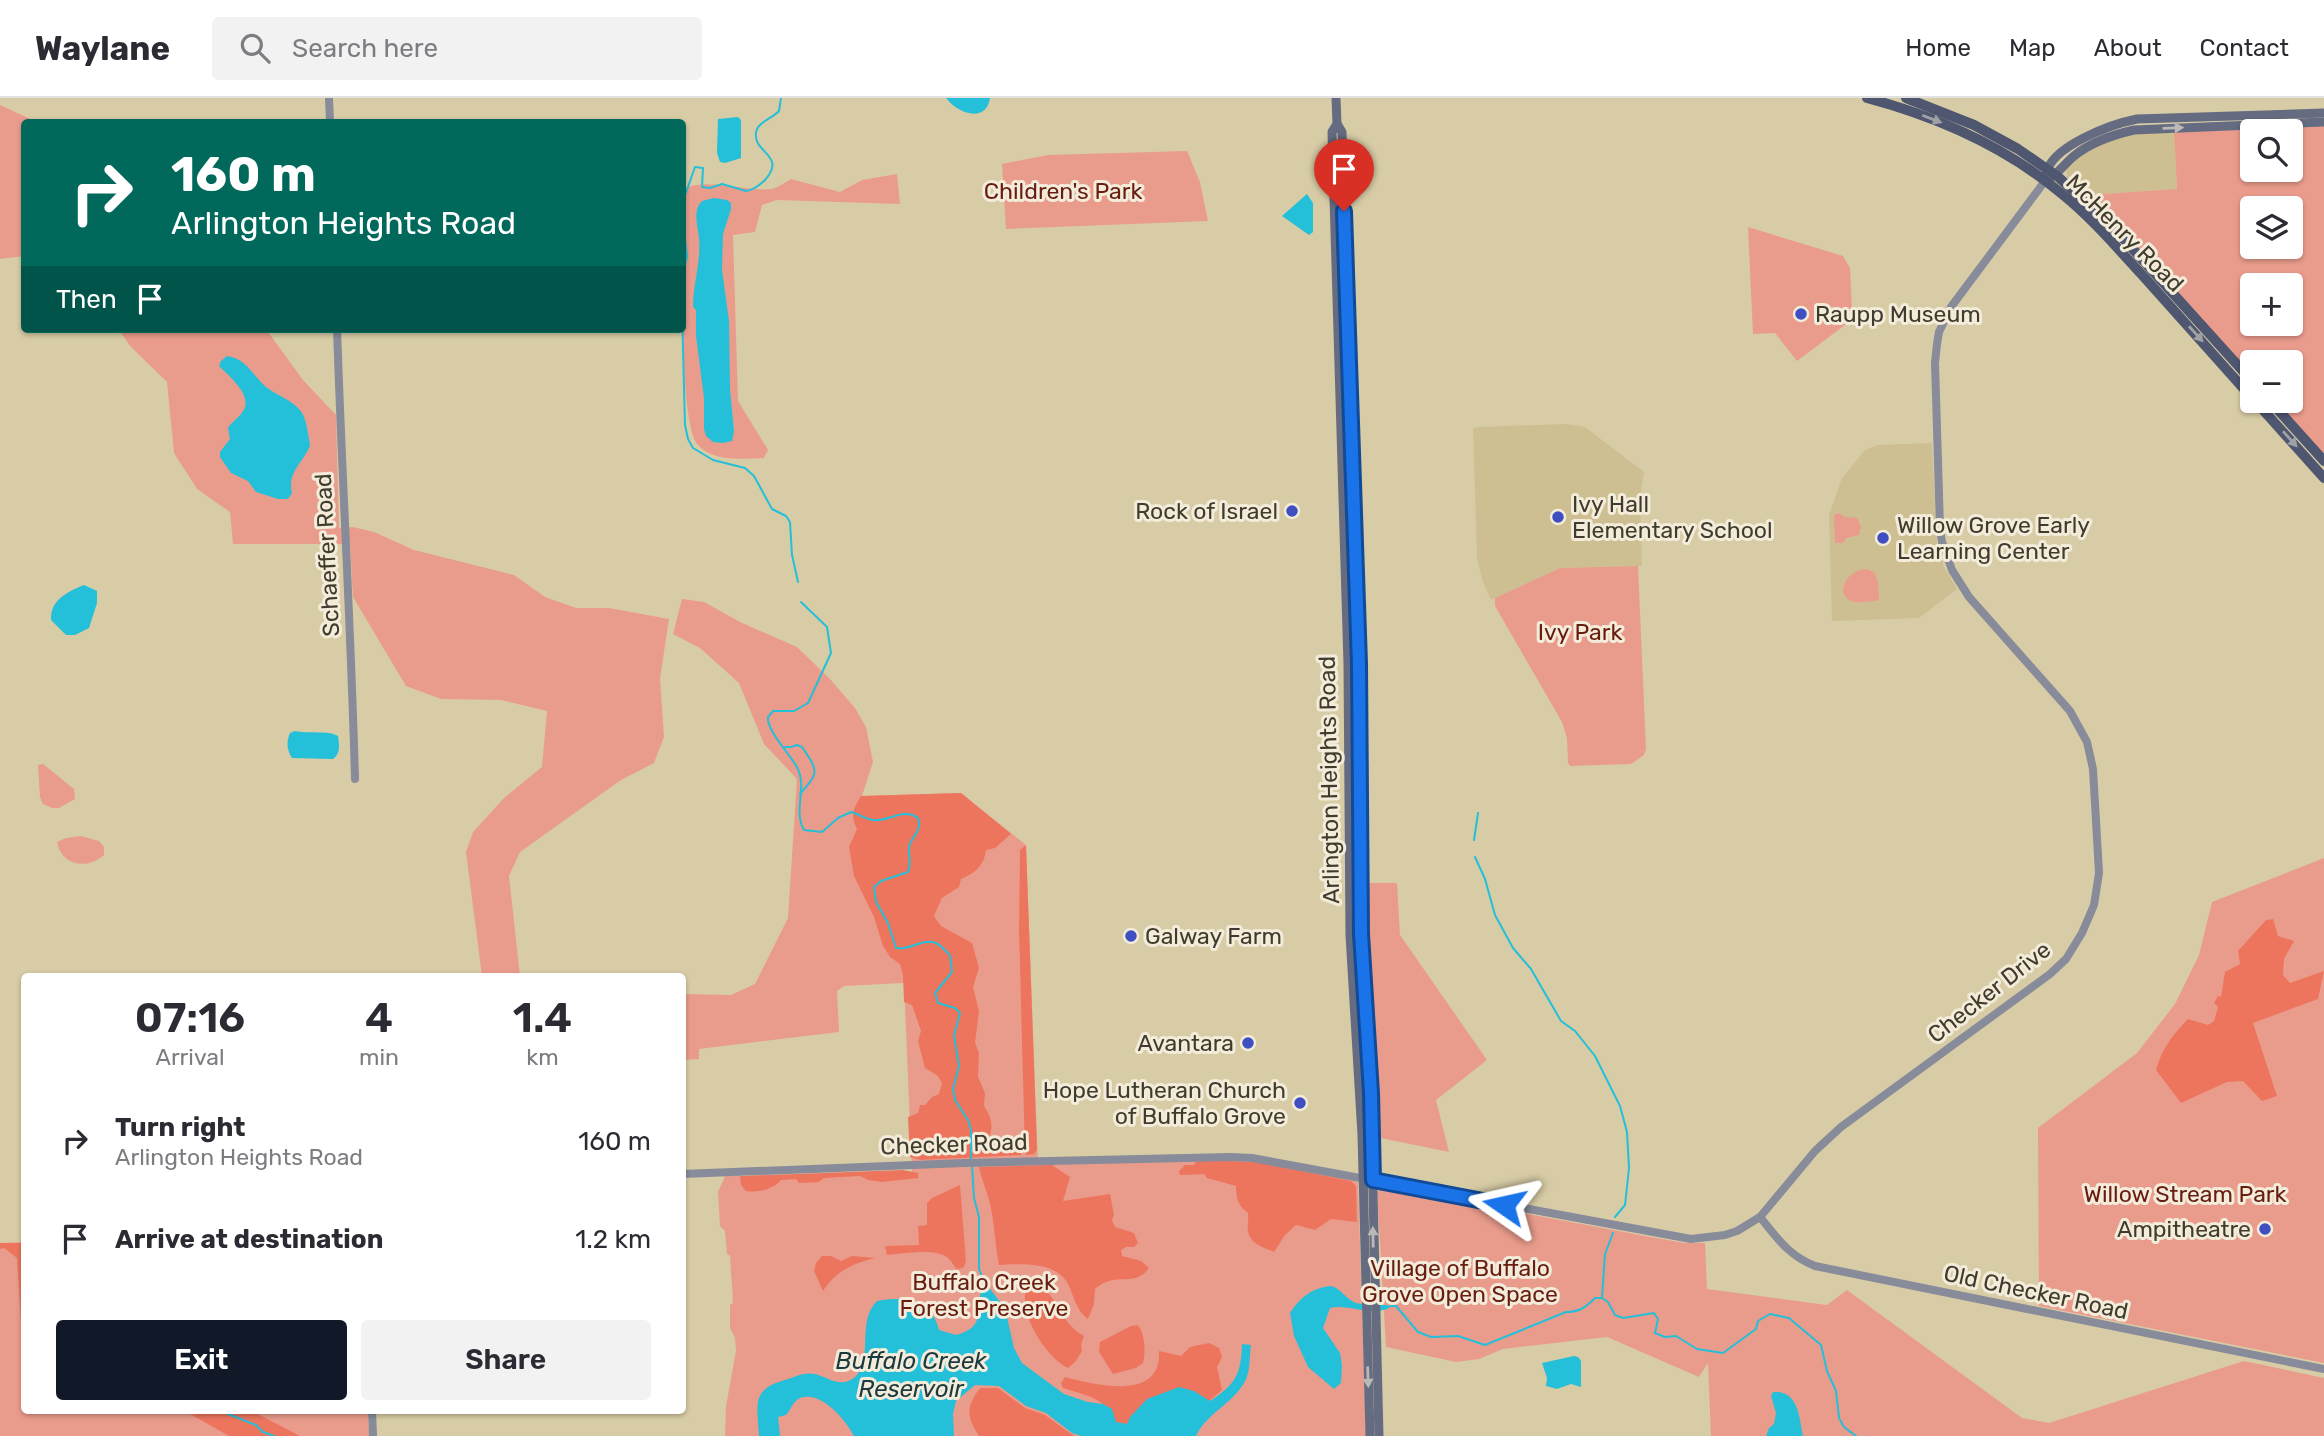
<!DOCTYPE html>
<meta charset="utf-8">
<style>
body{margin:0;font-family:Rubik,sans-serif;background:#f2f2f3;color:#2b2b33;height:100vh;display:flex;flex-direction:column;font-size:26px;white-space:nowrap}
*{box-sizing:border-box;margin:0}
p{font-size:23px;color:#7c7c81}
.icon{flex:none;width:38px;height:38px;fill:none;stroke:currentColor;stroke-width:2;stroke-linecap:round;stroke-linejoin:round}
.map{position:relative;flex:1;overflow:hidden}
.panel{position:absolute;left:21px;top:875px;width:665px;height:441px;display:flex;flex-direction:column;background:#fff;border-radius:7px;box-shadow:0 2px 5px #0004}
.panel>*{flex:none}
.banner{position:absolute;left:21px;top:21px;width:665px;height:214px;border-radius:7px;box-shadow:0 2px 5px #0004;background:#00695c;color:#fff;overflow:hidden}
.fabs{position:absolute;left:2240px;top:21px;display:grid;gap:14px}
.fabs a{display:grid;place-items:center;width:63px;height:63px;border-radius:7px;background:#fff;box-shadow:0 2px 5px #0004;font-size:35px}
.pin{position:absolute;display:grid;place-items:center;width:60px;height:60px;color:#fff;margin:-72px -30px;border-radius:50% 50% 50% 0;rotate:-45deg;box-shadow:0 0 7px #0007}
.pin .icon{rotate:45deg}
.me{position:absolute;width:77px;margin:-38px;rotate:281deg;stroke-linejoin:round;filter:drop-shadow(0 0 5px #0008)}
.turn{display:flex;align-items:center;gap:24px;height:147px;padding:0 35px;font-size:32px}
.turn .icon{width:91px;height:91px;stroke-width:2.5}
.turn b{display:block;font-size:49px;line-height:60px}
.then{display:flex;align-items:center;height:66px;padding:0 35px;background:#0003;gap:14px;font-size:26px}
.eta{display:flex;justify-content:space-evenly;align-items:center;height:119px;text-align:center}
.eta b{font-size:42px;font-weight:600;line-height:49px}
.primary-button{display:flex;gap:14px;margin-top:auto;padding:14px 35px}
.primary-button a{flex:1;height:80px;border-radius:7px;background:#111827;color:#fff;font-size:28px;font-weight:600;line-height:80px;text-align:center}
.primary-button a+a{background:#f2f2f3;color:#2b2b33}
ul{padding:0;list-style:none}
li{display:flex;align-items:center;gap:21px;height:98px;padding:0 35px}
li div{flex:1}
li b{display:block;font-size:26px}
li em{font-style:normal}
header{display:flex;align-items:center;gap:42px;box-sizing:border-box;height:98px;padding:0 35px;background:#fff;border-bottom:2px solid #e1e1e2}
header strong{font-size:33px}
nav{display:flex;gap:38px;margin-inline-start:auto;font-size:24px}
.search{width:490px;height:63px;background:#f2f2f3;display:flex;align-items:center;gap:18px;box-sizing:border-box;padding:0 24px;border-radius:7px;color:#7c7c81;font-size:26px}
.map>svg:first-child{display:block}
</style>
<header>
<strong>Waylane</strong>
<div class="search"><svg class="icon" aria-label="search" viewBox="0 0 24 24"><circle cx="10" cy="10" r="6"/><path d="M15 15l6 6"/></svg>Search here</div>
<nav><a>Home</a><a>Map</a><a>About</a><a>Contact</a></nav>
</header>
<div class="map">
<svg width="2324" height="1338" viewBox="0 0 2324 1338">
<rect width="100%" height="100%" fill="#d8cca6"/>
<!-- built -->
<g fill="#cebf93">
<path d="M2174,34L2177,91L2086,97L2067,79V71L2071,66L2094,49L2109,42L2142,35Z"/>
<path d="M1566,326L1585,329L1644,374L1640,399L1642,468L1560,470L1491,502L1483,484L1477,460L1473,331L1478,329Z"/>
<path d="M1932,345L1937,446L1944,469L1957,491L1919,520L1832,523L1829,417L1842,380L1865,352L1877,347Z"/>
</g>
<!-- green -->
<g fill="#ea9c8c" fill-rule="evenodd">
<path d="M0,7L37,24H24V158L0,161Z"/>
<path d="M2324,28V359L2274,303H2291V264H2252V279L2124,135L2086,97L2177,91L2174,34ZM2252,33H2291V72H2252ZM2252,110H2291V149H2252ZM2252,187H2291V226H2252Z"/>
<path d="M1187,53L1200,84L1208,123L1006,131L1002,66L1048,57Z"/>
<path d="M897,76L900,106L777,102L762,107L755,134L733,137L738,303L768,352L764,360C743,361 713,364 698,347C677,324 683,133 682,92C703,78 747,94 771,91C778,90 785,84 791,81L840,94L862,82Z"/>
<path d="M1748,129L1843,158L1850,170L1852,213L1857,218L1797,263L1775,235L1753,236Z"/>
<path d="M118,231H266L303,282L336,317L339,430L353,429L374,434L414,452L514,477L545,499L576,510H609L669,521L660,581L664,639L654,665L621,682L520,754L509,778L520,878H482L466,754L473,734L504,700L542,669L547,613L501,602L441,601L406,588L353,499L350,446H233L230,414L197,391L174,355L167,284L131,249Z"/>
<path d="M1839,415L1845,419L1857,420L1861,429L1859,437L1846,440L1843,445H1835L1834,417Z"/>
<path d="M1638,468L1646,651L1644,657L1631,666L1570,668L1568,665L1567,640L1562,624L1495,508V500L1560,470Z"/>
<path d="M1867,471L1875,475L1878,485L1879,502C1872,503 1862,505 1855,504C1833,500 1844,472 1867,471Z"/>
<path d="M682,501L704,504L742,525L797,549L830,581L855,610L866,629L873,664L862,698L961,695L1026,747L1038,1066L1219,1061L1330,1076L1358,1084L1366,1338H725L726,1308L736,1253L735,1240L730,1230V1207L733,1205L730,1158L727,1156L725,1133L720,1128L718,1094L725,1078H740L741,1080L912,1074L904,885L844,888L837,893L839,934L699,951V961L683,962V896L731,897L755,886L788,820L797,681L764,646L739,585L700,550L673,536Z"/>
<path d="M43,666L74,691L75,701L59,710H52L43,706L40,699L38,667Z"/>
<path d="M81,738L99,743L104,749V757C88,772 61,768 57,744L66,740Z"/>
<path d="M2324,760V1265L2039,1208L2038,1030L2137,955L2175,906L2199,857L2212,804Z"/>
<path d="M1366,785H1397L1400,837L1487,962L1436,1002L1449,1054L1376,1039Z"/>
<path d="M1383,1089L1645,1138L1685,1145H1705L1707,1191L1827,1207L1847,1192L2022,1320L2049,1325L2244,1263L2324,1280V1338H1711L1708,1265L1699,1279L1607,1239L1503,1251L1479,1261L1456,1264L1386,1249L1377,1094Z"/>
<path d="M24,1144V1312L368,1313L369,1338H0V1145Z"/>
</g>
<!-- forest -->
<g fill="#ed755e">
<path d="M961,695L1011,736L995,750L986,752C984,768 975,775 961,781L959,789L942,800L934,818L941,828L972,845L979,870L973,889L979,913L975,945L979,955L978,979L985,995L984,1008C992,1020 994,1029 988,1042C995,1054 1009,1052 1021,1052V1057L920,1062L910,1059L908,1019L918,1015L920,1007H925L932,999L939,996L942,985L938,978L925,970L918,943L921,933L912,907L904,904L903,877L900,866L890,859L883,848L874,819L854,778L849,749L857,731C850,717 853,711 861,698Z"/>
<path d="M1026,747L1037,1052L1034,1056L1027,1057L1025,1055L1019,832L1020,752Z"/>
<path d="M2273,821L2278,838L2294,843L2284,861L2283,877L2290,885L2324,873L2318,901L2253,925L2277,998L2262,1003L2243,983L2227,984L2181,1005L2156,972C2161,952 2173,936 2188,921L2208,927L2214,923L2218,909L2214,905L2218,898L2221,899L2225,874L2240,866L2238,853L2266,822Z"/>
<path d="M1197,1062L1257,1064L1351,1083L1356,1088L1357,1124L1331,1121L1315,1132L1296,1127L1285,1137L1274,1154C1263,1149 1250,1146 1248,1133C1247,1127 1249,1122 1248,1115C1238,1108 1236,1101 1236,1088L1207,1080L1204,1076L1180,1077L1179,1073L1185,1067H1194Z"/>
<path d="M1052,1067L1070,1079L1063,1103L1110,1096L1114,1117L1112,1122L1115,1129L1134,1135L1138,1145L1134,1149H1126L1121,1152L1122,1158L1141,1163L1149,1170C1134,1191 1116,1172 1095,1191L1094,1206L1088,1221C1077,1213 1074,1200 1069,1188C1058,1163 1021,1166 999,1167C995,1149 995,1130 991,1111C989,1097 982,1084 979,1069Z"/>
<path d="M903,1072L918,1075V1080L882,1084L868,1082L860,1078L824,1080L819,1084L799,1085L796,1081L781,1082C774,1091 758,1095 746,1093L741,1087L740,1078Z"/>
<path d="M960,1087L966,1164L963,1170L957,1171C953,1167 950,1160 945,1158C933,1150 901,1156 887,1157L885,1148L919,1147L918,1128L927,1127V1105L932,1100Z"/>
<path d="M0,1145H24V1271L17,1160L4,1150L0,1151Z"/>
<path d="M822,1158H831L841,1163L852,1158L875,1160C852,1166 836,1173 823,1193L814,1173L816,1165Z"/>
<path d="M1030,1182C1062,1197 1056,1222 1084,1238L1081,1247L1082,1253L1076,1263L1068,1270C1044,1259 1012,1206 1030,1182Z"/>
<path d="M1138,1227C1145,1236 1146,1255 1143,1265L1136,1270L1113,1276L1099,1254L1100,1244L1131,1228Z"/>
<path d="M1209,1245L1219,1250L1222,1259L1217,1269L1222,1292L1209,1303L1194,1293L1186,1292L1127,1326L1116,1324C1107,1300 1085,1297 1063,1290L1061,1285L1065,1279C1095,1287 1162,1304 1159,1253L1181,1258L1190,1249Z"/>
<path d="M980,1290H998L1025,1310L1045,1317L1074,1338H979C966,1318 966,1309 980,1290Z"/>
<path d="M185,1313H252L300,1338H229Z"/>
</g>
<!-- water -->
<g fill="#24bfd8">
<path d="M946,0H990C986,26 957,15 946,0Z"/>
<path d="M738,19L741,22V60L725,65L720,64L717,55L718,21Z"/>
<path d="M1307,96L1313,105V134L1309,137L1282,118Z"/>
<path d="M714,100L727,102L731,105V111L723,136L722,172L729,223L730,291L734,333L732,343L723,345L713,344L706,338L704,331V300L696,238V212L693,209C693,186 701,164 699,141C698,128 692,113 702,103Z"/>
<path d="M227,258C246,260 253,278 266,289C276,297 290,301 299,311C307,319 308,337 310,348C302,366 287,375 292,395L288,401H278L256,394L248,383L231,375L220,359V354L230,341L228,330C232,323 239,320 243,313C254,298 228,277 219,268L221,263Z"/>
<path d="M84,487L97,493V505L89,530L75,537H66L51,522C50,502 67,494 84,487Z"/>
<path d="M295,633C308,636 328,632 338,638C339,647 341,655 333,661L292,660C287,652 286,644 290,635Z"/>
<path d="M987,1187L1005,1210L1014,1250L1022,1265L1064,1296L1088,1304L1103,1306L1112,1311L1116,1324L1127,1326L1130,1319L1147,1301L1179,1289L1194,1293L1210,1303C1236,1286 1241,1276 1242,1246L1251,1247C1249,1259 1251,1274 1244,1285C1232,1306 1206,1316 1196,1338H1081L1072,1335L1046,1315L1026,1308L999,1288L975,1287L956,1303L953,1316L954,1338H854C846,1322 821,1292 800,1300C792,1304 791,1312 786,1317L778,1319L780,1338H759C757,1304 751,1291 788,1281C797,1278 805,1274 815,1276C828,1279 841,1291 855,1279C874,1262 856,1223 877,1203C902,1197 933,1203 939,1232L956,1237C987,1229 975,1212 982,1189Z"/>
<path d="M1332,1188C1342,1192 1346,1201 1356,1205C1367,1208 1380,1205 1392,1208C1374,1221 1349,1205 1330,1210L1323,1230L1340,1255L1342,1267L1341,1285L1334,1291L1308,1269L1294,1238L1290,1215C1300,1199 1313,1189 1332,1188Z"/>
<path d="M1574,1258L1578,1259L1581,1263V1289L1571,1286L1557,1291L1546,1288L1547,1280L1542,1265Z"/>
<path d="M1773,1294C1799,1292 1799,1320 1803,1338H1766L1769,1330L1774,1326L1776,1315L1771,1298Z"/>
</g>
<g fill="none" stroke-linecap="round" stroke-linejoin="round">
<!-- stream -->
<g stroke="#24bfd8" stroke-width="2">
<path d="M682,106L695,69L703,70L702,89L710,90L722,86L746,93C753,92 759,88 765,82C787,57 753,55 756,35C757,24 773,20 779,13L781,0"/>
<path d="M682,117L687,158L682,179"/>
<path d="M682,213L685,327L688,341L693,350L713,362L745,370L754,378L772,411L786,418L790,424L792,457L798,484"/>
<path d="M801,504L827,529L831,555L808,605L794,613H773L768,619C766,632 791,657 798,671C807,690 793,713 804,732L822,734L838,720L851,714C858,716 866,721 873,722C889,724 904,709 918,720C922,732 914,736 910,746C906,755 913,761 908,774L881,783L874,789L876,804L888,825L896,850C909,853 922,840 936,845C941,847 946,854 950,857L952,874L935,895L938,905L955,910L960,915L954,938L959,968L953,991L955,1002L968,1022L971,1032V1062"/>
<path d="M785,649H791L797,647L802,649C819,674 819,674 800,696"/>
<path d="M1474,742L1478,715"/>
<path d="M1475,759L1485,781L1495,817L1513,850L1531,871L1561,923L1575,933L1595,958L1620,1008L1627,1034L1629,1070L1625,1107L1615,1119"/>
<path d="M972,1067L974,1100L979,1119V1171L986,1189"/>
<path d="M1602,1199L1605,1156L1613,1135"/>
<path d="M1602,1200L1608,1204L1615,1217L1623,1220L1654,1215L1658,1221L1655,1235L1665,1239L1676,1238L1697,1251L1723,1255L1756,1231L1758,1223L1770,1216L1789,1220L1821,1247L1827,1273L1836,1293L1839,1320L1844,1329L1856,1338"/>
<path d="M1391,1208H1396L1418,1234L1431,1239L1458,1238L1485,1247L1566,1214C1579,1214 1585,1210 1595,1200H1601"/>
<path d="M218,1312L256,1327L263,1334L274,1338"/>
</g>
<!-- tertiary -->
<g stroke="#878b9a" stroke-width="8">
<path d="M329,0L330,24"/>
<path d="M337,231C342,381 351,531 355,681"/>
<path d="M682,1076L964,1065L1230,1059L1252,1060L1691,1141L1725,1137L1737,1133L1760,1119L1815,1053L1841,1029L2050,876L2066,861L2082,835L2094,807L2099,775L2093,671L2087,644L2070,613L1969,499L1952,472L1942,444L1940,430L1935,265L1937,246L1939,234L1951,209L2045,83"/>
<path d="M1760,1119C1777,1140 1789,1158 1815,1168L2324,1271"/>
<path d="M372,1312L373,1338"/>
</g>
<!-- secondary -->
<g stroke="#656c82" stroke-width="9">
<path d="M1336,0L1337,26L1332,34L1348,566L1350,837L1362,1037L1370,1338"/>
<path d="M1337,26L1342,34L1358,566L1361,836L1371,1013L1379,1338"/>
<path d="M2046,77C2050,48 2112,26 2137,21L2324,15"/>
<path d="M2045,83C2058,77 2063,67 2074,58C2091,44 2112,37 2134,32L2324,24"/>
</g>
<!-- primary -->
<g stroke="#4e5670" stroke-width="10">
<path d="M1867,0C1938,19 2006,49 2062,96C2093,121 2118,151 2145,180C2181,220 2216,260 2252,300"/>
<path d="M1906,0L1974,27L2018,51L2057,78L2111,127L2252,283"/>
<path d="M2255,303L2324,380"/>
<path d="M2270,303L2324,363"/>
</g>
</g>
<!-- one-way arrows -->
<defs><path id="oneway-solid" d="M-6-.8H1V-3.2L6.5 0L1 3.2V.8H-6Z" transform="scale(1.75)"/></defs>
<g fill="#a0a1a5">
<use href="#oneway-solid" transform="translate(1932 21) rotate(21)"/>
<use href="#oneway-solid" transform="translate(2196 236) rotate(48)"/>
<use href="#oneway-solid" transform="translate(2290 341) rotate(48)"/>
</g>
<g fill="#bab9b7">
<use href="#oneway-solid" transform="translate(2173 30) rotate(-2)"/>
<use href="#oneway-solid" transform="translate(1373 1139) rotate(-91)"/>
<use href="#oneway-solid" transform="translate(1368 1279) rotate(88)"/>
</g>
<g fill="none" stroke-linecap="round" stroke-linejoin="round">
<!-- route casing -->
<g stroke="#114b97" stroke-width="18">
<path id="route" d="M1344,113L1359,566L1361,836L1371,995L1373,1082L1504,1107"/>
</g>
<!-- route -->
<use href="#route" stroke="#1a73e8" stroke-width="12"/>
</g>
<!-- markers -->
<g fill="#3f4fc2" stroke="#f3ecda" stroke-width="2.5">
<circle cx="1801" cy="216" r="7"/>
<circle cx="1292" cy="413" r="7"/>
<circle cx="1558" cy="419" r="7"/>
<circle cx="1883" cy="440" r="7"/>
<circle cx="1131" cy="838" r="7"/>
<circle cx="1248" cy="945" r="7"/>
<circle cx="1300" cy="1005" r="7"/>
<circle cx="2265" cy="1131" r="7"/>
</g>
<g text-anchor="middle" stroke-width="6" stroke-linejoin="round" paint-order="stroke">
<!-- park labels -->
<g font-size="23" fill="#691d11" stroke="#f3ecda">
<text x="1063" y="101">Children's Park</text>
<text x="1580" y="542">Ivy Park</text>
<text x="2185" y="1104">Willow Stream Park</text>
<text x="1460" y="1178">Village of Buffalo<tspan x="1460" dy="26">Grove Open Space</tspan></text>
<text x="984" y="1192">Buffalo Creek<tspan x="984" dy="26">Forest Preserve</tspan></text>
</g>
<!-- street labels -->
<g font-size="23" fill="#403b2c" stroke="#f3ecda">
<text transform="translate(2125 135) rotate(45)" y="8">McHenry Road</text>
<text transform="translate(327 457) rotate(-93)" y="8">Schaeffer Road</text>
<text transform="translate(1329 682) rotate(-91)" y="8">Arlington Heights Road</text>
<text transform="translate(1989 894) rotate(-38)" y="8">Checker Drive</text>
<text transform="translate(954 1046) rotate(-2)" y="8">Checker Road</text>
<text transform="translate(2036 1194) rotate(12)" y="8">Old Checker Road</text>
</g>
<!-- poi labels -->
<g font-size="23" fill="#403b2c" stroke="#f3ecda" text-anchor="start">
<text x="1815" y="224">Raupp Museum</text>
<text x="1572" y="414">Ivy Hall<tspan x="1572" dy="26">Elementary School</tspan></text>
<text x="1278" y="421" text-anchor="end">Rock of Israel</text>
<text x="1897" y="435">Willow Grove Early<tspan x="1897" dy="26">Learning Center</tspan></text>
<text x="1145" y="846">Galway Farm</text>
<text x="1234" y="953" text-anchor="end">Avantara</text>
<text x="1286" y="1000" text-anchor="end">Hope Lutheran Church<tspan x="1286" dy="26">of Buffalo Grove</tspan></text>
<text x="2251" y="1139" text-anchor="end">Ampitheatre</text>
</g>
<!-- water labels -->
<g font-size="24" font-style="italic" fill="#1c393f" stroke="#f3ecda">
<text x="911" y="1271">Buffalo Creek<tspan x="911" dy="28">Reservoir</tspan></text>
</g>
</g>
</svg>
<div class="fabs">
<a><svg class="icon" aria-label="search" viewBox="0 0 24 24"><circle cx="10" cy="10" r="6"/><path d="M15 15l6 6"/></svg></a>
<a><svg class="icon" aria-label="layers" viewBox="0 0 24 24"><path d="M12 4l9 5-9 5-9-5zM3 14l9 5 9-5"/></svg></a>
<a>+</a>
<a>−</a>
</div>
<div class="pin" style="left:1344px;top:113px;background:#d93025"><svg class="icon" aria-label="arrive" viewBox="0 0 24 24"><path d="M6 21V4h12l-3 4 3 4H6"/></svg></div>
<svg class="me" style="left:1504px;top:1107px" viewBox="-20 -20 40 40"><path d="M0-17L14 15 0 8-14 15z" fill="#1a73e8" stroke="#fff" stroke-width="4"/></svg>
<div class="banner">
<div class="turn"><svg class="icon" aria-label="right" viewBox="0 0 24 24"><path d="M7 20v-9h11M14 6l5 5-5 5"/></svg><div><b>160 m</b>Arlington Heights Road</div></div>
<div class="then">Then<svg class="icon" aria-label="arrive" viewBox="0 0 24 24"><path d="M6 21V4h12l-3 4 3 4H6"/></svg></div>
</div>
<section class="panel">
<div class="eta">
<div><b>07:16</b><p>Arrival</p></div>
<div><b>4</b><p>min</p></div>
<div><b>1.4</b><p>km</p></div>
</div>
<ul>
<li><svg class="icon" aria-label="right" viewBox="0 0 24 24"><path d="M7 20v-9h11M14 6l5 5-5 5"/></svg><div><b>Turn right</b><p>Arlington Heights Road</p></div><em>160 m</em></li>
<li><svg class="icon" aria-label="arrive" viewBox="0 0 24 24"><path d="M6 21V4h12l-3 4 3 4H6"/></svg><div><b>Arrive at destination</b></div><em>1.2 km</em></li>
</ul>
<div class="primary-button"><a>Exit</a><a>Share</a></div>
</section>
</div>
